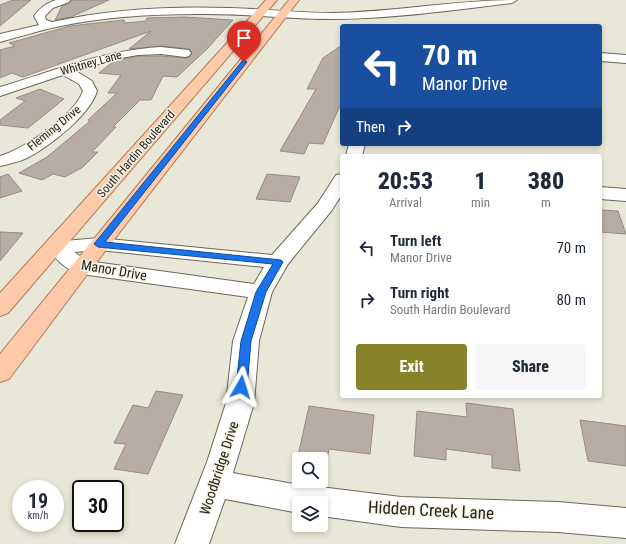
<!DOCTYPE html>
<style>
body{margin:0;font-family:"Roboto Condensed",sans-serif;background:#f6f6f7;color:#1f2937;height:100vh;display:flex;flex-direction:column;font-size:15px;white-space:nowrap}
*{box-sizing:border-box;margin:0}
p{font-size:13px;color:#747a83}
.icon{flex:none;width:22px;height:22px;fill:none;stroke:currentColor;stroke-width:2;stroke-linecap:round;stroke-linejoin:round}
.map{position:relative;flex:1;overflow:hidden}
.panel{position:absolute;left:340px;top:154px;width:262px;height:244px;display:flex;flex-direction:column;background:#fff;border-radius:4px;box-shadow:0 2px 6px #0003}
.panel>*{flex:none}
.banner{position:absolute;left:340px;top:24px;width:262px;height:122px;border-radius:4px;box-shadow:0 2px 6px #0003;background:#1a4fa0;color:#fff;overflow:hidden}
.tools{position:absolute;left:292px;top:452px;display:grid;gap:8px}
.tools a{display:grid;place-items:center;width:36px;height:36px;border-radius:4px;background:#fff;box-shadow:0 2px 6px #0003;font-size:20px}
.speed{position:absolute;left:12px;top:480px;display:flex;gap:8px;font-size:20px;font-weight:700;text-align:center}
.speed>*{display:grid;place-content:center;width:52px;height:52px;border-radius:50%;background:#fff;box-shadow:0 2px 6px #0003;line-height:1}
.speed small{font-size:10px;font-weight:400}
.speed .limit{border:2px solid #111;border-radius:6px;background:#fff;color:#111}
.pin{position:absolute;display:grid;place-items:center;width:34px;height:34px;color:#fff;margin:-41px -17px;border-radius:50% 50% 50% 0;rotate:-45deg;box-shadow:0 0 4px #0007}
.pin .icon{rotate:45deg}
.me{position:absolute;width:44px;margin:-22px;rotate:6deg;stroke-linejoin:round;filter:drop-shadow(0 0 3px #0008)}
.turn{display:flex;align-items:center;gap:14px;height:84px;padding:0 16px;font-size:18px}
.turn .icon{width:52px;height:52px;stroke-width:2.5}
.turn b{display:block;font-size:28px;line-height:34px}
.then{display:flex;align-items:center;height:38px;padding:0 16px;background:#0003;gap:8px;font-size:15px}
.eta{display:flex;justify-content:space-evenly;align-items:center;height:68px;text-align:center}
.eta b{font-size:24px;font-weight:800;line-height:28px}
.cta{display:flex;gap:8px;margin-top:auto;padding:8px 16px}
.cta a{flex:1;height:46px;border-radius:4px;background:#87832b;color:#fff;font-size:16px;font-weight:800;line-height:46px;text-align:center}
.cta a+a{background:#f6f6f7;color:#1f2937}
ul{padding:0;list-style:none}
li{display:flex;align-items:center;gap:12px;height:52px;padding:0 16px}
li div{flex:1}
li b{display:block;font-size:15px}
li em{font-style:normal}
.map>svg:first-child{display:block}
</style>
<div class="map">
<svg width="626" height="544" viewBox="0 0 626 544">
<rect width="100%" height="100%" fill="#e9e7d8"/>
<!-- building -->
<g fill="#b7ada2" stroke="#968c82">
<path d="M13,0H31L0,26V5Z"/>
<path d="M71,0H109L71,17L55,20L62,6L70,3Z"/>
<path d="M184,17L233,20L208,48L177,77L163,76L151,100H140L113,127H116L92,152H98L83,167L65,177L53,174L42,180L19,173L47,157L90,121L88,120L117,93H108L121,75L99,73L114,61L138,56H161L185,58L190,57L192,52L189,49L161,46L129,49L151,31L23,77L12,73L0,78V50L15,46L9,43L70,26L124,20L125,23L146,21L147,18Z"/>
<path d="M342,45V101L323,144L309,143L304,154L280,151L316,89H307L323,58Z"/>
<path d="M40,89L64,99L28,128L0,125V120L25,101L16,98Z"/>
<path d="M8,174L22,191L0,198V177Z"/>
<path d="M267,174L300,177L290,202L256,199Z"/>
<path d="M600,210L618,211L626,234L600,232Z"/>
<path d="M0,232L23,233L0,261Z"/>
<path d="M156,391L183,395L148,474L114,469L126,444L114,443L133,405L148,408Z"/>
<path d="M466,403L513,409L520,471L492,468V455L446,449V460L414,456L417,411L467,417Z"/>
<path d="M309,406L374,415L370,454L329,449L327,460L298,456Z"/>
<path d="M580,420L626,426V466L588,461Z"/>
</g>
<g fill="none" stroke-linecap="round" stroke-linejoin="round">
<!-- minor casing -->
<g stroke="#6a685b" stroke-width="2">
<g id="minor">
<path d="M56,0H70L69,2L53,8L45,16L46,20L52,22C110,9 171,6 230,8C264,9 299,13 333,13C395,12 455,0 517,0L512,3C452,10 392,19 331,19C286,19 242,13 198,14C150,14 102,17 56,27C37,31 19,37 0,42V34L39,25L34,16C40,8 46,3 56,0Z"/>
<path d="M161,47L189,50L191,53L189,56L185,57L161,54L138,55L115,59L76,71L92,81L97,91C90,115 49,147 27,158C18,162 9,164 0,166V156C24,149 75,115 83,91L79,84L63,75L0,96V87C54,71 104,50 161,47Z"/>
<path d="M600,53L626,55V63L600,61Z"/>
<path d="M349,144H365L362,156H346Z"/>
<path d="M342,174V194L332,210L288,264L272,292L259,341L254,403L233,473L288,483L401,497L558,502L626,508V538L558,532L401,527L321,516V503H299V513L225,499L209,544H175L207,462L226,403L233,341L248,297L81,274C71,271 61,265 55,257L57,254L46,252L43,248L46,244L53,242L99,238L272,255L318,203L336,175ZM99,250L264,267L254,284L87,261L74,252Z"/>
<path d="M600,187L626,189V201L600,199Z"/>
</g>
</g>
<!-- major casing -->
<g stroke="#b17954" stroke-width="2">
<g id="major">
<path d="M266,0H277L8,313L0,316V293Z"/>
<path d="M289,0H299L89,272L9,379L0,382V354Z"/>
</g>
</g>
<!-- minor -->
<use href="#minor" fill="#fff" fill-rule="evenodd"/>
<!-- major -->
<use href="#major" fill="#fecaaa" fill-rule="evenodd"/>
</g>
<!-- route -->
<path fill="#1a73e8" stroke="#114b97" d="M243,60L247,62L105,242L281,260L283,262L266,292L251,341L247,387L245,390L241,392L237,390L236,387L241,341L256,292L273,264L98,247L94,244Z"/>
<g text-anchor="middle" stroke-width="3" stroke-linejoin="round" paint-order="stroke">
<!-- far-street labels -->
<g font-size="12" fill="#25241e" stroke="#f7f4e6">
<text transform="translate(91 63) rotate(-16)" y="4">Whitney Lane</text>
<text transform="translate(54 128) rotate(-39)" y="4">Fleming Drive</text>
<text transform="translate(136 154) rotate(-49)" y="4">South Hardin Boulevard</text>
</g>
<!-- street labels -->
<g font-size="14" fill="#25241e" stroke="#f7f4e6">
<text transform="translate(114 270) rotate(10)" y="5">Manor Drive</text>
<text transform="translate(219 468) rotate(-72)" y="5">Woodbridge Drive</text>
</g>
<!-- near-street labels -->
<g font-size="17" fill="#25241e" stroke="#f7f4e6">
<text transform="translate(431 510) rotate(3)" y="6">Hidden Creek Lane</text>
</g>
</g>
</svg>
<div class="tools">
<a><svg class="icon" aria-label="search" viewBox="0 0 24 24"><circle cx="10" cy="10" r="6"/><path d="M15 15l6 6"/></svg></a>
<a><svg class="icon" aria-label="layers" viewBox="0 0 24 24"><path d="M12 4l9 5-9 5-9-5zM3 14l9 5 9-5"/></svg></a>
</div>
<div class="speed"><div>19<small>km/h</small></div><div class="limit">30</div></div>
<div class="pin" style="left:244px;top:62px;background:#d93025"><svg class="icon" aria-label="arrive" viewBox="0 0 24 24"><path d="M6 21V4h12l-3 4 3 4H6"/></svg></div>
<svg class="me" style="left:241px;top:387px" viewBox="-20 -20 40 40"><path d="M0-17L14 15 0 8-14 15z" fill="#1a73e8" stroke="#fff" stroke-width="4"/></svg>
<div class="banner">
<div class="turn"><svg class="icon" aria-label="left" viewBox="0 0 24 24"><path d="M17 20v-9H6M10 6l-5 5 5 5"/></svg><div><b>70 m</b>Manor Drive</div></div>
<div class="then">Then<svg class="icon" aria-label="right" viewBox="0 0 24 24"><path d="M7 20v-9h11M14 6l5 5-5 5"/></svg></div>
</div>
<section class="panel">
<div class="eta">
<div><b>20:53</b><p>Arrival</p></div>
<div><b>1</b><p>min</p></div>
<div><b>380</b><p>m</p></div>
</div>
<ul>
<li><svg class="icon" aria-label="left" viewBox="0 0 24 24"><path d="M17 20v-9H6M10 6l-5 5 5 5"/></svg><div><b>Turn left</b><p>Manor Drive</p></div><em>70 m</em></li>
<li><svg class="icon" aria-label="right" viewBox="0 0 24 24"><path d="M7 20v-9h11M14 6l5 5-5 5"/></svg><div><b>Turn right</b><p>South Hardin Boulevard</p></div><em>80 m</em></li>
</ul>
<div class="cta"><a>Exit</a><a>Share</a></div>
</section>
</div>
